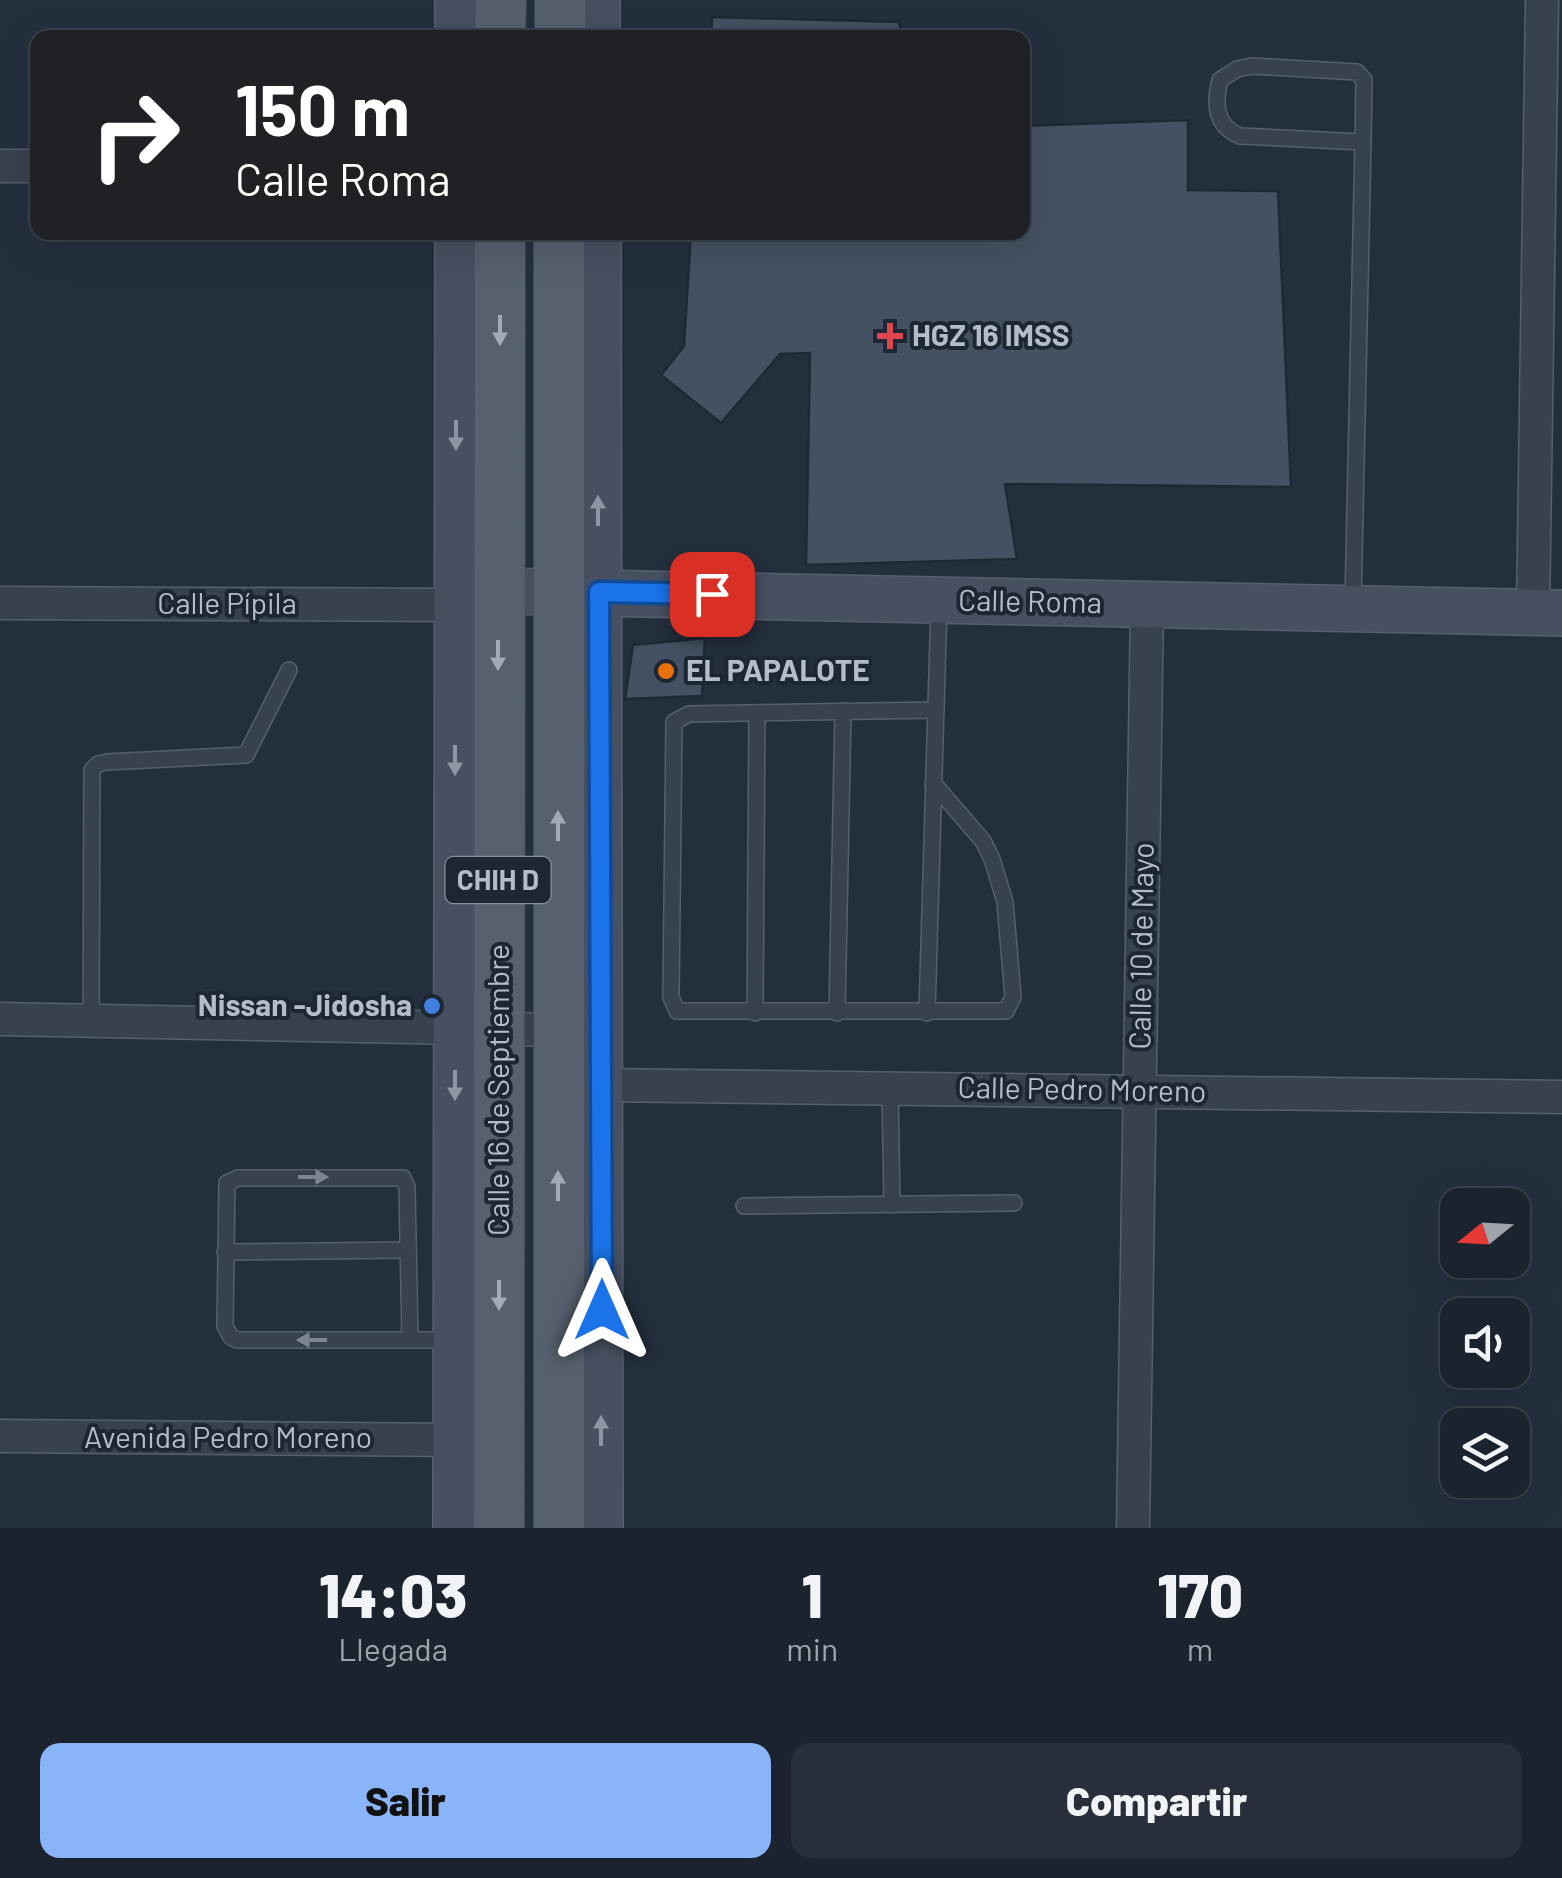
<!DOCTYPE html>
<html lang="es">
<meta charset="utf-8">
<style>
body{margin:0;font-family:Barlow,sans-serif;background:#282f3a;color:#f1f3f6;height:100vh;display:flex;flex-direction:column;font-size:38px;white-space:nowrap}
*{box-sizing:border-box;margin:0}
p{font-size:32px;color:#a0a4aa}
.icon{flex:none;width:55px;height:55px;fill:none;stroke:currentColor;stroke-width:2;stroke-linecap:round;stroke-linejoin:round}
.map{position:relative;height:1528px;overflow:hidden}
.side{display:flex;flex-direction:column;background:#1b232e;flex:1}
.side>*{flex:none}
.hud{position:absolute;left:30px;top:30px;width:1000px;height:210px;border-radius:20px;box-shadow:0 10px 40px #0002,0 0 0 2px #39404a;background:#202124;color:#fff;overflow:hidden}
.needle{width:65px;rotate:252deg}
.tools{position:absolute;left:1440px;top:1188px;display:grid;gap:20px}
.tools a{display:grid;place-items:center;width:90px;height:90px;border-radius:20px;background:#1b232e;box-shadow:0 10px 40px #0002,0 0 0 2px #39404a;font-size:50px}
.pin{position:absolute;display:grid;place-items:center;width:85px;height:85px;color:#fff;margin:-42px;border-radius:20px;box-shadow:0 5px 15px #0006}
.me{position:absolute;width:110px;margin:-55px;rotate:0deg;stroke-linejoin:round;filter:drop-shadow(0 0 8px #0008)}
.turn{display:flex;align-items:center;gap:35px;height:210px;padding:0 40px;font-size:45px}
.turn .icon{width:130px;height:130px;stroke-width:2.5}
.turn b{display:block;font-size:70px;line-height:85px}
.eta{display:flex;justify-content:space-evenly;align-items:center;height:170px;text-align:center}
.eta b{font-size:60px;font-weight:800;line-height:70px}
.button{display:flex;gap:20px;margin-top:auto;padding:20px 40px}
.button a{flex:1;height:115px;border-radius:20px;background:#8ab4f8;color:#111;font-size:40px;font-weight:800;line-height:115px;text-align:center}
.button a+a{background:#282f3a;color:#f1f3f6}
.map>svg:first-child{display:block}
</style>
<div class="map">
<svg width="1562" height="1528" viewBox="0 0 1562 1528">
<rect width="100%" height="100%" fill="#242f3e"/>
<!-- building -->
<g fill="#455162" stroke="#1f2835" stroke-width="2.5">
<path d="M712,17L899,22L902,38H711Z"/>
<path d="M1188,120V190L1278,191L1291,487L1005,484L1017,559L806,565L810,353L780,354L721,423L661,375L684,346L691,232H1022V126Z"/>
<path d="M705,638L702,696L625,699L633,645Z"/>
</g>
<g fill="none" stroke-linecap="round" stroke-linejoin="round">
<!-- lane casing -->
<g stroke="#565f6c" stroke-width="18">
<g id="lane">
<path d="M1353,604L1363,142L1364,80L1357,72L1252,66L1237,69L1220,80C1214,104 1215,126 1240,136L1363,142"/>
<path d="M933,783L983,841L992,859L1005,902L1013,997L1006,1011H677L671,997L674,722L689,714L936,710"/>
<path d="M755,1013L757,713"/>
<path d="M837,1013L843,711"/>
<path d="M927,1013L939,604"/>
<path d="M91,1021L92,770L98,764L107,762L246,755L289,670"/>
<path d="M890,1088L892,1205"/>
<path d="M744,1206L1014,1203"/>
<path d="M225,1252L408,1250"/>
<path d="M410,1340L407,1187L403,1178H238L227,1183L225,1326L231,1337L237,1340H452"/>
</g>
</g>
<!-- street casing -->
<g stroke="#565f6c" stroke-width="35">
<g id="street">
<path d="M0,166H38"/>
<path d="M0,603L455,605"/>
<path d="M1533,612L1542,0"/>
<path d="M0,1019L559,1030"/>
<path d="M601,1085L1562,1097"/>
<path d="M0,1436L456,1440"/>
<path d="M1133,1528L1147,605"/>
</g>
</g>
<!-- secondary casing -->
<g stroke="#565f6c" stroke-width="48">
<g id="secondary">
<path d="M458,0V38"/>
<path d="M597,0V38"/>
<path d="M598,232L600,1528"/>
<path d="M498,591L1562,613"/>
<path d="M456,1528L458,232"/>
</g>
</g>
<!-- primary casing -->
<g stroke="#414a57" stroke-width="52">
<g id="primary">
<path d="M500,38L501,0"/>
<path d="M560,38V0"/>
<path d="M499,1528L500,232"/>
<path d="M559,1528V232"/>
</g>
</g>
<!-- lane -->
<use href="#lane" stroke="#38414e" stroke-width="15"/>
<!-- street -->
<use href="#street" stroke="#38414e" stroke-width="32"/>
<!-- secondary -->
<use href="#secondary" stroke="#465061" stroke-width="45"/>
<!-- primary -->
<use href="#primary" stroke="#56606e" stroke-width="50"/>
</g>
<!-- one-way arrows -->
<defs><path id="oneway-solid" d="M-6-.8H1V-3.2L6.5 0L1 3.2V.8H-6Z" transform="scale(2.5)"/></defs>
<g fill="#a1aab7">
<use href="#oneway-solid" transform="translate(500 330) rotate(90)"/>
<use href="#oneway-solid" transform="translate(498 655) rotate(90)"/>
<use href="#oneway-solid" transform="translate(558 826) rotate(-90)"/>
<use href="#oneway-solid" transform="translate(558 1186) rotate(-90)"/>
<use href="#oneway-solid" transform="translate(499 1295) rotate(90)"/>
</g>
<g fill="#8e96a5">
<use href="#oneway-solid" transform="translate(456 435) rotate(90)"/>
<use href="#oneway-solid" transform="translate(598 511) rotate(-90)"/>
<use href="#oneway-solid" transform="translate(455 760) rotate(90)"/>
<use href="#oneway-solid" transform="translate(455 1085) rotate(90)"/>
<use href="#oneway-solid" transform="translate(601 1431) rotate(-90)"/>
</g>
<g fill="#7c8592">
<use href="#oneway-solid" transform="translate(313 1177)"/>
<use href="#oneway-solid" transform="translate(312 1340) rotate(-180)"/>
</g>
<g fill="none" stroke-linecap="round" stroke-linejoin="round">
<!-- route casing -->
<g stroke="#114b97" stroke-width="25">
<path id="route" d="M602,1310L599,592L712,594"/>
</g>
<!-- route -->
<use href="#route" stroke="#1a73e8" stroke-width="18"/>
</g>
<!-- markers -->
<path fill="#e0444e" stroke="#1d2633" stroke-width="4" d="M885 321h10v10h10v10h-10v10h-10v-10h-10v-10h10z"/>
<circle fill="#e8710a" stroke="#1d2633" stroke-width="4" cx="666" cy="671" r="10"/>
<circle fill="#3f7fe0" stroke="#1d2633" stroke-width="4" cx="432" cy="1006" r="10"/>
<g text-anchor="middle" stroke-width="8" stroke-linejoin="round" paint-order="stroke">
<!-- shield labels -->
<rect fill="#1d2633" stroke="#878f9c" stroke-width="2.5" x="445.5" y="857" width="105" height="46" rx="8"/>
<g font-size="28" font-weight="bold" fill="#b4bcc9">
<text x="498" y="890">CHIH D</text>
</g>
<!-- poi labels -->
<g font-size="30" font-weight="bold" fill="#b4bcc9" stroke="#1d2633" text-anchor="start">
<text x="912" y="346">HGZ 16 IMSS</text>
<text x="686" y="681">EL PAPALOTE</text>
<text x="412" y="1016" text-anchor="end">Nissan -Jidosha</text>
</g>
<!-- street labels -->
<g font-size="30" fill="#b4bcc9" stroke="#1d2633">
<text transform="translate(1030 602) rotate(1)" y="10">Calle Roma</text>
<text x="227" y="614">Calle Pípila</text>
<text transform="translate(1142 946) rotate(-89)" y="10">Calle 10 de Mayo</text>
<text transform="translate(499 1090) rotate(-90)" y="10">Calle 16 de Septiembre</text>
<text transform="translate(1082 1090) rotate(1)" y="10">Calle Pedro Moreno</text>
<text x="228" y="1448">Avenida Pedro Moreno</text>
</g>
</g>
</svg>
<div class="tools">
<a><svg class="needle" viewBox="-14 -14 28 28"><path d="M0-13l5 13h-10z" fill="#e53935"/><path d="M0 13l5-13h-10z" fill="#a0a4aa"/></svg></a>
<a><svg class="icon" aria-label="sound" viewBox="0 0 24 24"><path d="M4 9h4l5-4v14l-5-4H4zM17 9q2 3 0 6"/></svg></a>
<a><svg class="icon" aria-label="layers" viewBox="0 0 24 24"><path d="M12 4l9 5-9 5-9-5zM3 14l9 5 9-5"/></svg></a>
</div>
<div class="pin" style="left:712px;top:594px;background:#d93025"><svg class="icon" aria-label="arrive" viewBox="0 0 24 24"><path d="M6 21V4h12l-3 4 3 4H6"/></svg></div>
<svg class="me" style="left:602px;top:1310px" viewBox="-20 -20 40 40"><path d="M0-17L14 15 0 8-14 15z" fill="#1a73e8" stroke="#fff" stroke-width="4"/></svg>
<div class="hud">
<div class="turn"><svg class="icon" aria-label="right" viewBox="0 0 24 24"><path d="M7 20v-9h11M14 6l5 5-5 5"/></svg><div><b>150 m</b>Calle Roma</div></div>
</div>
</div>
<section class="side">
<div class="eta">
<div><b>14:03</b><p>Llegada</p></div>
<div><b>1</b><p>min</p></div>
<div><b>170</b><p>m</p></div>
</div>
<div class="button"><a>Salir</a><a>Compartir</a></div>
</section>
